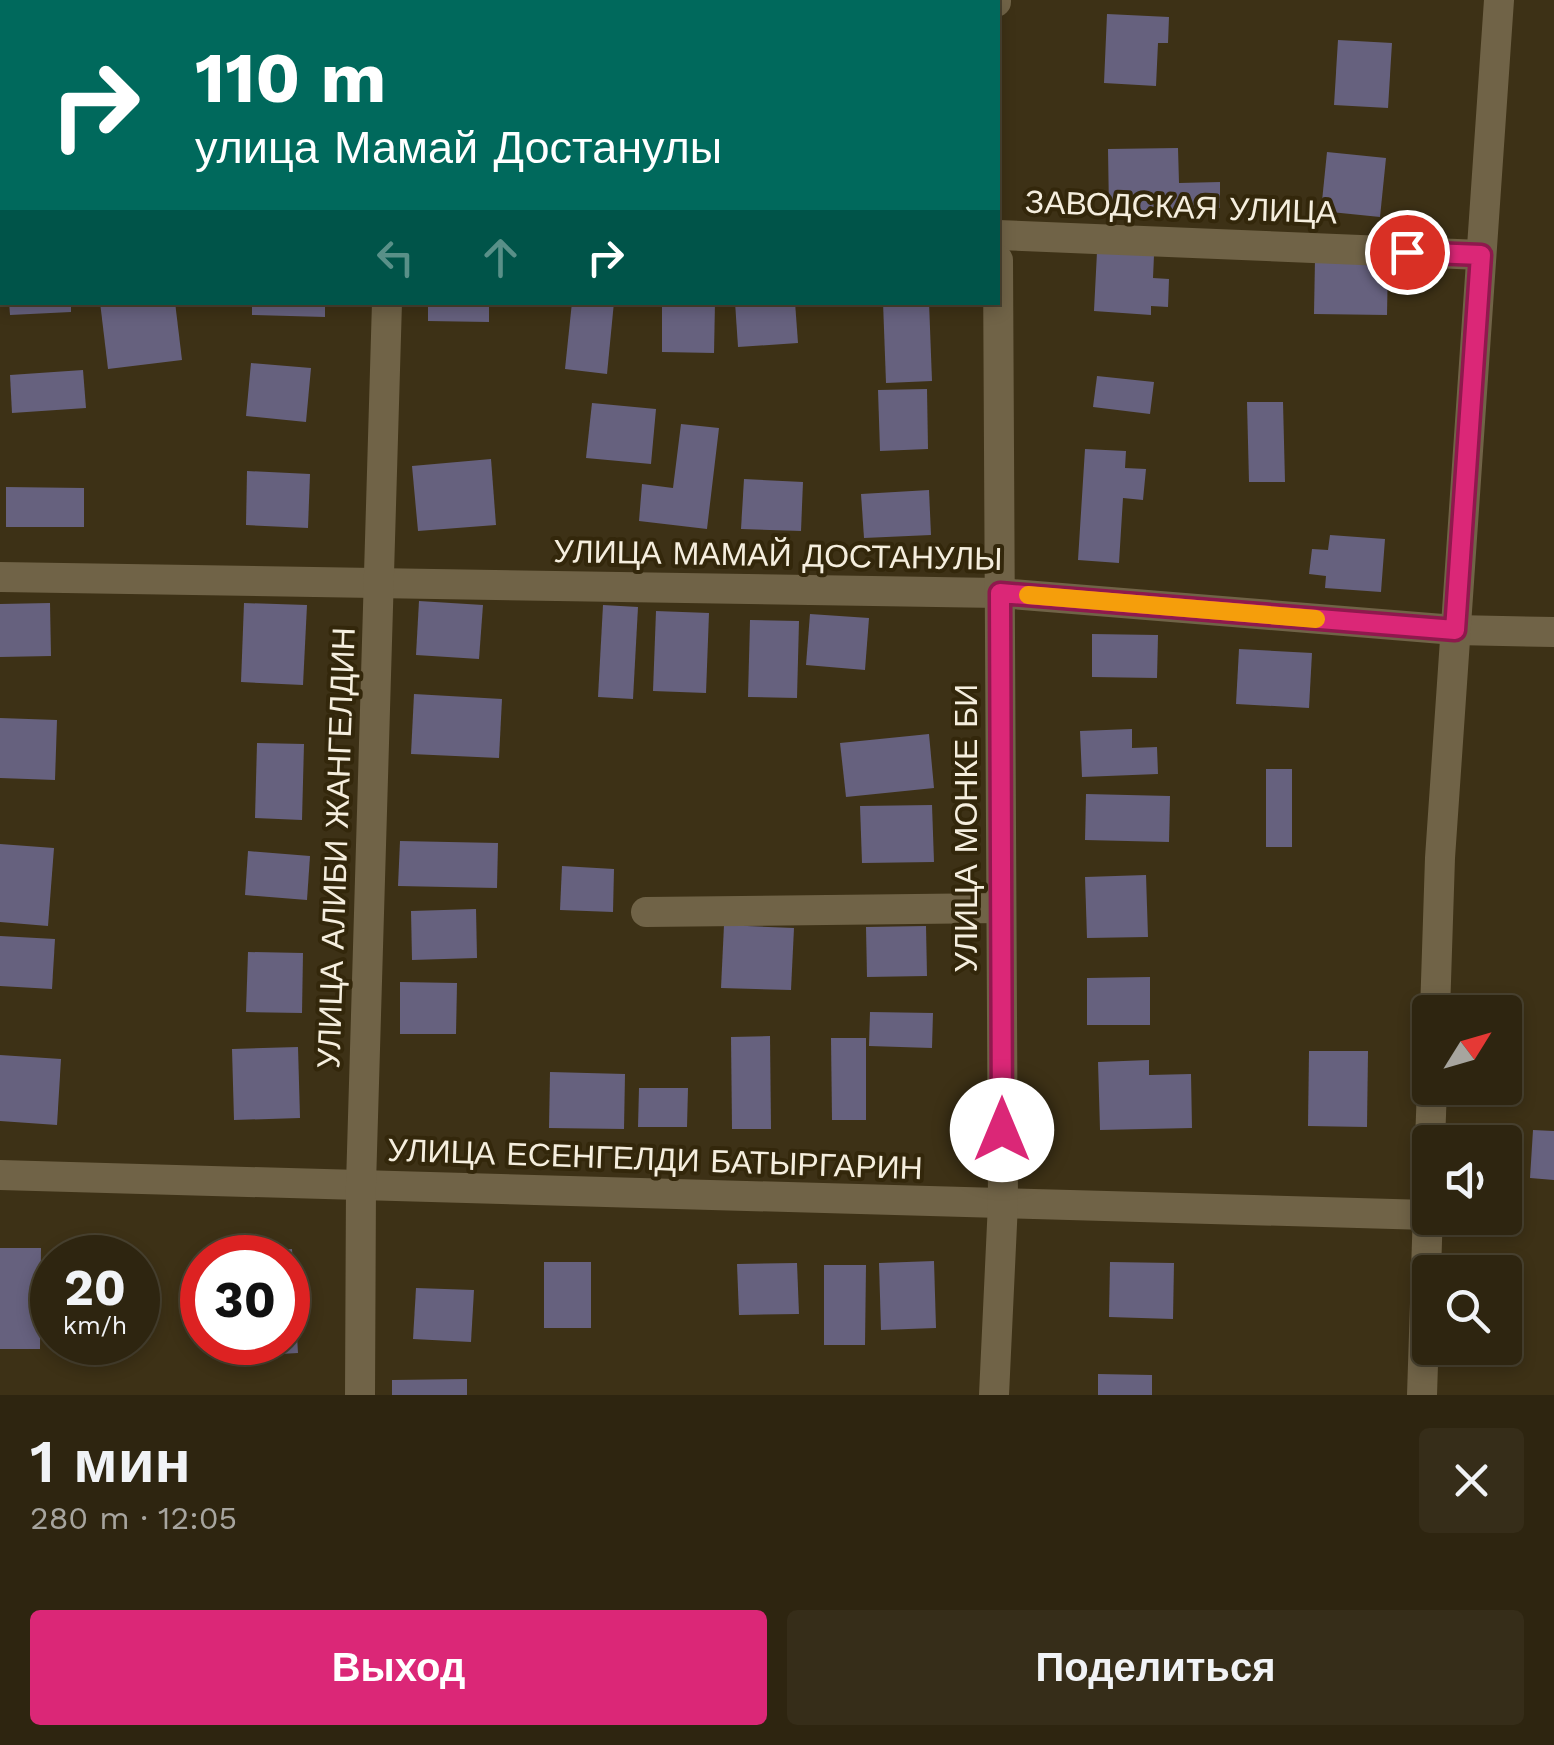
<!DOCTYPE html>
<html lang="ru">
<meta charset="utf-8">
<style>
body{margin:0;font-family:"Work Sans",sans-serif;background:#362d19;color:#f1f3f6;height:100vh;display:flex;flex-direction:column;font-size:38px;white-space:nowrap}
*{box-sizing:border-box;margin:0}
p{font-size:32px;color:#a7a59f}
.icon{flex:none;width:55px;height:55px;fill:none;stroke:currentColor;stroke-width:2;stroke-linecap:round;stroke-linejoin:round}
.map{position:relative;height:1395px;overflow:hidden}
.panel{display:flex;flex-direction:column;background:#2e2510;flex:1}
.panel>*{flex:none}
.guide{position:absolute;left:0px;top:0px;width:1000px;height:305px;box-shadow:0 5px 15px #0003,0 0 0 2px #494230;background:#00695c;color:#fff;overflow:hidden}
.needle{width:65px;rotate:53deg}
.controls{position:absolute;left:1412px;top:995px;display:grid;gap:20px}
.controls a{display:grid;place-items:center;width:110px;height:110px;border-radius:10px;background:#2e2510;box-shadow:0 5px 15px #0003,0 0 0 2px #494230;font-size:50px}
.speed{position:absolute;left:30px;top:1235px;display:flex;gap:20px;font-size:50px;font-weight:700;text-align:center}
.speed>*{display:grid;place-content:center;width:130px;height:130px;border-radius:50%;background:#2e2510;box-shadow:0 5px 15px #0003,0 0 0 2px #494230;line-height:1}
.speed small{font-size:25px;font-weight:400}
.speed .limit{border:15px solid #d22;background:#fff;color:#111}
.pin{position:absolute;display:grid;place-items:center;width:85px;height:85px;color:#fff;margin:-42px;border:5px solid #fff;border-radius:50%;box-shadow:0 2px 10px #0007}
.me{position:absolute;width:110px;margin:-55px;rotate:0deg;stroke-linejoin:round;filter:drop-shadow(0 0 8px #0008)}
.turn{display:flex;align-items:center;gap:35px;height:210px;padding:0 30px;font-size:45px}
.turn .icon{width:130px;height:130px;stroke-width:2.5}
.turn b{display:block;font-size:70px;line-height:85px}
.lanes{display:flex;align-items:center;height:95px;padding:0 30px;background:#0003;justify-content:center;gap:50px;direction:ltr}
.lanes .off{opacity:.35}
.round{display:grid;place-items:center;flex:none;width:105px;height:105px;border-radius:10px;background:#362d19}
.summary{display:flex;align-items:center;justify-content:space-between;height:170px;padding:0 30px}
h1{font-size:60px;font-weight:600;line-height:75px}
.action{display:flex;gap:20px;margin-top:auto;padding:20px 30px}
.action a{flex:1;height:115px;border-radius:10px;background:#db2777;color:#fff;font-size:40px;font-weight:600;line-height:115px;text-align:center}
.action a+a{background:#362d19;color:#f1f3f6}
.map>svg:first-child{display:block}
</style>
<div class="map">
<svg width="1554" height="1395" viewBox="0 0 1554 1395">
<rect width="100%" height="100%" fill="#3d3116"/>
<!-- building -->
<g fill="#66617e">
<path d="M1107,14L1169,17L1168,43H1158L1156,86L1104,83Z"/>
<path d="M1338,40L1392,43L1388,108L1334,105Z"/>
<path d="M1178,148L1179,183L1220,182V208L1109,211L1108,149Z"/>
<path d="M1327,152L1386,158L1380,217L1321,211Z"/>
<path d="M1097,252L1154,255L1153,278L1169,279L1168,307L1151,306V315L1094,311Z"/>
<path d="M1315,259L1388,260L1387,315L1314,314Z"/>
<path d="M9,302H71V312L10,315Z"/>
<path d="M100,302H175L182,360L108,369Z"/>
<path d="M252,302H325V317L252,315Z"/>
<path d="M428,302H489V322L428,321Z"/>
<path d="M572,302H614L607,374L565,369Z"/>
<path d="M662,302H715L714,353L662,352Z"/>
<path d="M735,302H795L798,343L738,347Z"/>
<path d="M883,302H929L932,381L886,383Z"/>
<path d="M251,363L311,368L306,422L246,416Z"/>
<path d="M83,370L86,408L12,413L10,375Z"/>
<path d="M1097,376L1154,382L1150,414L1093,407Z"/>
<path d="M927,389L928,449L880,451L878,390Z"/>
<path d="M1247,402H1283L1285,482H1249Z"/>
<path d="M592,403L656,409L651,464L586,458Z"/>
<path d="M681,424L719,428L707,529L639,521L642,484L673,488Z"/>
<path d="M1085,449L1126,451L1125,468L1146,469L1143,500L1123,498L1119,563L1078,560Z"/>
<path d="M491,459L496,525L418,531L412,466Z"/>
<path d="M247,471L310,474L308,528L246,525Z"/>
<path d="M744,479L803,482L801,531L741,529Z"/>
<path d="M6,487L84,488V527H6Z"/>
<path d="M929,490L931,535L864,538L861,494Z"/>
<path d="M1330,535L1385,539L1381,592L1325,588L1326,576L1309,574L1312,549L1328,550Z"/>
<path d="M419,601L483,605L479,659L416,655Z"/>
<path d="M50,603L51,656L0,657V604Z"/>
<path d="M244,603L307,605L303,685L241,682Z"/>
<path d="M603,605L638,607L633,699L598,697Z"/>
<path d="M656,611L709,613L706,693L653,691Z"/>
<path d="M810,614L869,618L865,670L806,665Z"/>
<path d="M750,620L799,621L797,698L748,697Z"/>
<path d="M1092,634L1158,635L1157,678L1092,677Z"/>
<path d="M1239,649L1312,653L1309,708L1236,704Z"/>
<path d="M414,694L502,699L499,758L411,754Z"/>
<path d="M0,718L57,720L55,780L0,778Z"/>
<path d="M1132,729V748L1157,747L1158,774L1082,777L1080,731Z"/>
<path d="M929,734L934,788L846,797L840,743Z"/>
<path d="M257,743L304,744L302,820L255,818Z"/>
<rect x="1266" y="769" width="26" height="78"/>
<path d="M1086,794L1170,796L1169,842L1085,840Z"/>
<path d="M932,805L934,862L862,863L860,806Z"/>
<path d="M400,841L498,843L497,888L398,886Z"/>
<path d="M0,844L54,848L48,926L0,922Z"/>
<path d="M248,851L310,856L307,900L245,895Z"/>
<path d="M562,866L614,869L613,912L560,910Z"/>
<path d="M1146,875L1148,937L1087,938L1085,877Z"/>
<path d="M476,909L477,958L412,960L411,911Z"/>
<path d="M724,925L794,928L791,990L721,988Z"/>
<path d="M926,926L927,976L867,977L866,927Z"/>
<path d="M0,936L55,939L52,989L0,986Z"/>
<path d="M248,952L303,953L302,1013L246,1012Z"/>
<path d="M1150,977V1025H1087V978Z"/>
<path d="M400,982L457,983L456,1034H400Z"/>
<path d="M870,1012L933,1013L932,1048L869,1046Z"/>
<path d="M770,1036L771,1129H732L731,1037Z"/>
<path d="M831,1038H866V1120H832Z"/>
<path d="M298,1047L300,1118L234,1120L232,1049Z"/>
<path d="M1309,1051H1368L1367,1127L1308,1126Z"/>
<path d="M0,1055L61,1059L57,1125L0,1121Z"/>
<path d="M1149,1060V1075L1191,1074L1192,1128L1100,1130L1098,1062Z"/>
<path d="M550,1072L625,1074L624,1129L549,1128Z"/>
<path d="M639,1088H688L687,1127H638Z"/>
<path d="M1533,1130L1554,1131V1180L1530,1178Z"/>
<path d="M0,1248H41L40,1349H0Z"/>
<path d="M292,1249L298,1353L246,1356V1342H288V1258H241V1253Z"/>
<path d="M934,1261L936,1328L881,1330L879,1263Z"/>
<rect x="544" y="1262" width="47" height="66"/>
<path d="M1110,1262L1174,1263L1173,1319L1109,1317Z"/>
<path d="M797,1263L799,1314L739,1315L737,1264Z"/>
<path d="M824,1265H866L865,1345H824Z"/>
<path d="M416,1288L474,1290L471,1342L413,1339Z"/>
<path d="M1098,1374L1152,1375V1395H1098Z"/>
<path d="M467,1379V1395H392V1380Z"/>
</g>
<g fill="none" stroke-linecap="round" stroke-linejoin="round">
<!-- minor -->
<g stroke="#706347" stroke-width="30">
<path d="M996,0V2"/>
<path d="M395,2V0"/>
<path d="M0,234H2"/>
<path d="M998,235L1481,255"/>
<path d="M0,577L999,593L1455,630L1554,632"/>
<path d="M646,912L1001,908"/>
<path d="M1435,1012L1440,858L1499,0"/>
<path d="M1430,1142L1432,1088"/>
<path d="M0,1175L1428,1215"/>
<path d="M360,1395L361,1185L387,302"/>
<path d="M994,1395L1003,1203L998,260"/>
<path d="M1422,1395L1430,1149"/>
</g>
</g>
<g fill="none" stroke-linecap="round" stroke-linejoin="round">
<!-- route casing -->
<g stroke="#8e194d" stroke-width="25">
<path id="route" d="M1002,1130L1000,593L1455,630L1481,255L1407,252"/>
</g>
<!-- route -->
<use href="#route" stroke="#db2777" stroke-width="18"/>
<!-- slow -->
<path stroke="#f59e0b" stroke-width="18" d="M1028,595L1316,619"/>
</g>
<g text-anchor="middle" stroke-width="8" stroke-linejoin="round" paint-order="stroke">
<!-- street labels -->
<g font-size="32" fill="#f5eede" stroke="#33270b">
<text transform="translate(1181 207) rotate(2)" y="11">ЗАВОДСКАЯ УЛИЦА</text>
<text transform="translate(778 555) rotate(1)" y="11">УЛИЦА МАМАЙ ДОСТАНУЛЫ</text>
<text transform="translate(966 828) rotate(-90)" y="11">УЛИЦА МОНКЕ БИ</text>
<text transform="translate(336 848) rotate(-88)" y="11">УЛИЦА АЛИБИ ЖАНГЕЛДИН</text>
<text transform="translate(655 1159) rotate(2)" y="11">УЛИЦА ЕСЕНГЕЛДИ БАТЫРГАРИН</text>
</g>
</g>
</svg>
<div class="controls">
<a><svg class="needle" viewBox="-14 -14 28 28"><path d="M0-13l5 13h-10z" fill="#e53935"/><path d="M0 13l5-13h-10z" fill="#a7a59f"/></svg></a>
<a><svg class="icon" aria-label="sound" viewBox="0 0 24 24"><path d="M4 9h4l5-4v14l-5-4H4zM17 9q2 3 0 6"/></svg></a>
<a><svg class="icon" aria-label="search" viewBox="0 0 24 24"><circle cx="10" cy="10" r="6"/><path d="M15 15l6 6"/></svg></a>
</div>
<div class="speed"><div>20<small>km/h</small></div><div class="limit">30</div></div>
<div class="pin" style="left:1407px;top:252px;background:#d93025"><svg class="icon" aria-label="arrive" viewBox="0 0 24 24"><path d="M6 21V4h12l-3 4 3 4H6"/></svg></div>
<svg class="me" style="left:1002px;top:1130px" viewBox="-20 -20 40 40"><circle r="19" fill="#fff"/><path d="M0-13L10 11 0 6-10 11z" fill="#db2777"/></svg>
<div class="guide">
<div class="turn"><svg class="icon" aria-label="right" viewBox="0 0 24 24"><path d="M7 20v-9h11M14 6l5 5-5 5"/></svg><div><b>110 m</b>улица Мамай Достанулы</div></div>
<div class="lanes"><svg class="icon off" aria-label="left" viewBox="0 0 24 24"><path d="M17 20v-9H6M10 6l-5 5 5 5"/></svg><svg class="icon off" aria-label="ahead" viewBox="0 0 24 24"><path d="M12 20V5M6 11l6-6 6 6"/></svg><svg class="icon" aria-label="right" viewBox="0 0 24 24"><path d="M7 20v-9h11M14 6l5 5-5 5"/></svg></div>
</div>
</div>
<section class="panel">
<div class="summary"><div><h1>1 мин</h1><p>280 m · 12:05</p></div><a class="round"><svg class="icon" aria-label="close" viewBox="0 0 24 24"><path d="M6 6l12 12M18 6L6 18"/></svg></a></div>
<div class="action"><a>Выход</a><a>Поделиться</a></div>
</section>
